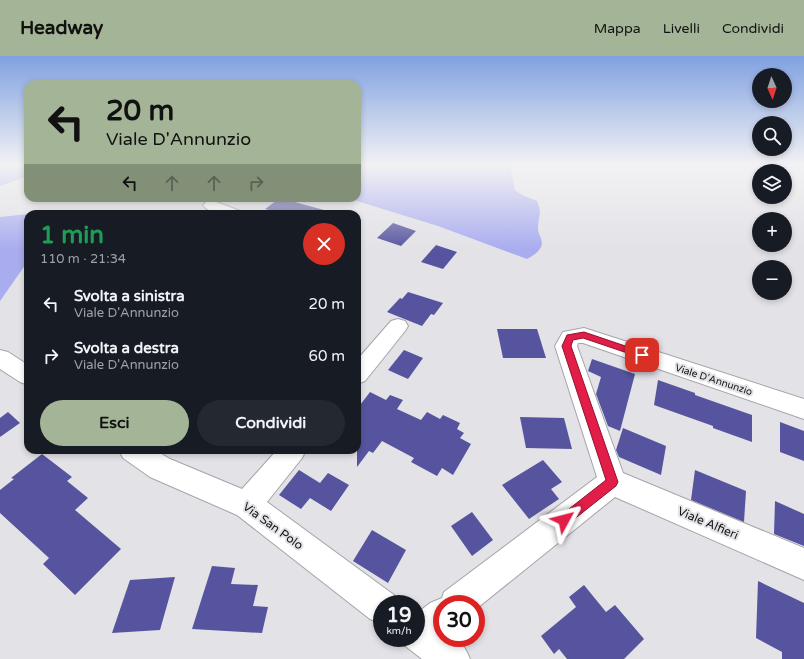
<!DOCTYPE html>
<html lang="it">
<meta charset="utf-8">
<style>
body{margin:0;font-family:"Varela Round",sans-serif;background:#242831;color:#f1f3f6;height:100vh;display:flex;flex-direction:column;font-size:15px;white-space:nowrap}
*{box-sizing:border-box;margin:0}
p{font-size:13px;color:#9ea1a6}
.icon{flex:none;width:22px;height:22px;fill:none;stroke:currentColor;stroke-width:2;stroke-linecap:round;stroke-linejoin:round}
.map{position:relative;flex:1;overflow:hidden}
.panel{position:absolute;left:24px;top:154px;width:337px;height:244px;display:flex;flex-direction:column;background:#171b24;border-radius:12px;box-shadow:0 2px 6px #0003}
.panel>*{flex:none}
.guide{position:absolute;left:24px;top:24px;width:337px;height:122px;border-radius:12px;box-shadow:0 2px 6px #0003;background:#a4b597;color:#111;overflow:hidden}
.needle{width:26px;rotate:177deg}
.fabs{position:absolute;left:752px;top:12px;display:grid;gap:8px}
.fabs a{display:grid;place-items:center;width:40px;height:40px;border-radius:50%;background:#171b24;box-shadow:0 2px 6px #0003;font-size:20px}
.speed{position:absolute;left:373px;top:539px;display:flex;gap:8px;font-size:20px;font-weight:700;text-align:center}
.speed>*{display:grid;place-content:center;width:52px;height:52px;border-radius:50%;background:#171b24;box-shadow:0 2px 6px #0003;line-height:1}
.speed small{font-size:10px;font-weight:400}
.speed .limit{border:6px solid #d22;background:#fff;color:#111}
.pin{position:absolute;display:grid;place-items:center;width:34px;height:34px;color:#fff;margin:-17px;border-radius:8px;box-shadow:0 2px 6px #0006}
.me{position:absolute;width:44px;margin:-22px;rotate:52deg;stroke-linejoin:round;filter:drop-shadow(0 0 3px #0008)}
.turn{display:flex;align-items:center;gap:14px;height:84px;padding:0 16px;font-size:18px}
.turn .icon{width:52px;height:52px;stroke-width:2.5}
.turn b{display:block;font-size:28px;line-height:34px}
.lanes{display:flex;align-items:center;height:38px;padding:0 16px;background:#0003;justify-content:center;gap:20px;direction:ltr}
.lanes .off{opacity:.35}
.round{display:grid;place-items:center;flex:none;width:42px;height:42px;border-radius:21px;background:#242831}
.overview{display:flex;align-items:center;justify-content:space-between;height:68px;padding:0 16px}
h1{font-size:24px;font-weight:800;line-height:30px;color:#1e9e55}
.cta{display:flex;gap:8px;margin-top:auto;padding:8px 16px}
.cta a{flex:1;height:46px;border-radius:24px;background:#a4b597;color:#111;font-size:16px;font-weight:800;line-height:46px;text-align:center}
.cta a+a{background:#242831;color:#f1f3f6}
ul{padding:0;list-style:none}
li{display:flex;align-items:center;gap:12px;height:52px;padding:0 16px}
li div{flex:1}
li b{display:block;font-size:15px}
li em{font-style:normal}
header{display:flex;align-items:center;gap:24px;box-sizing:border-box;height:56px;padding:0 20px;background:#a4b597;color:#111}
header strong{font-size:19px}
nav{display:flex;gap:22px;margin-inline-start:auto;font-size:14px}
.map>svg:first-child{display:block}
</style>
<header>
<strong>Headway</strong>
<nav><a>Mappa</a><a>Livelli</a><a>Condividi</a></nav>
</header>
<div class="map">
<svg width="804" height="603" viewBox="0 0 804 603">
<rect width="100%" height="100%" fill="#e2e2e7"/>
<!-- green -->
<g fill="#a9acef">
<path d="M0,109H28V120L0,130Z"/>
<path d="M357,109H513L511,116L515,134L522,139L537,145C543,159 538,159 538,173C538,179 544,184 541,191C538,197 532,200 527,203L438,170L347,142H357Z"/>
<path d="M28,158V205L0,245V161Z"/>
</g>
<!-- building -->
<g fill="#56549e">
<path d="M280,142L324,154L323,158H283L265,153Z"/>
<path d="M393,167L416,175L401,190L377,182Z"/>
<path d="M436,189L457,196L443,213L421,206Z"/>
<path d="M408,236L443,247L434,259L431,258L422,270L387,256L400,242L402,243Z"/>
<path d="M497,273H537L546,302H503Z"/>
<path d="M404,294L423,302L408,323L388,314Z"/>
<path d="M592,303L635,318L620,375L608,370L596,338L601,321L588,315Z"/>
<path d="M658,324L695,337V339L752,359V386L713,372V370L654,349Z"/>
<path d="M370,336L386,344L390,339L403,344L397,353L421,364L427,356L440,363L443,359L460,367L457,373L464,377L460,382L471,388L453,419L442,412L437,420L411,406L414,402L382,385L373,397L369,395L357,411V353Z"/>
<path d="M8,356L20,367L0,381V362Z"/>
<path d="M520,361L564,362L572,393L526,392Z"/>
<path d="M780,366L804,375V405L780,396Z"/>
<path d="M623,372L666,390L661,419L619,401L616,394Z"/>
<path d="M42,398L72,421L67,425L88,442L75,454L121,493L75,539L43,508L49,502L0,457V434L14,423L11,422Z"/>
<path d="M543,404L562,426L551,433L559,443L529,463L502,429Z"/>
<path d="M299,414L320,427L328,417L349,429L331,455L310,442L301,453L279,439Z"/>
<path d="M695,414L746,435L744,466L691,444Z"/>
<path d="M775,445L804,458V490L774,478Z"/>
<path d="M472,456L493,484L472,500L451,470Z"/>
<path d="M372,474L406,494L388,527L353,505Z"/>
<path d="M212,510L235,512L231,528L258,529L253,550L268,551L262,577L192,573Z"/>
<path d="M175,521L160,574L112,577L130,524Z"/>
<path d="M758,525L804,547V603H782V596L756,582Z"/>
<path d="M584,529L606,556L615,549L644,583L624,603H567L559,593L554,598L541,580L576,551L569,541Z"/>
</g>
<g fill="none" stroke-linecap="round" stroke-linejoin="round">
<!-- minor casing -->
<g stroke="#a4a4a9" stroke-width="2">
<g id="minor">
<path d="M211,144L240,155L243,158C231,158 211,160 203,149L206,146Z"/>
<path d="M398,263L405,265L408,270L405,275L365,325L357,328V304L391,265Z"/>
<path d="M584,272L804,343V363L583,287H578L577,290L623,417L804,492V524L615,441L476,553V548H442V582C459,582 464,588 470,603H422L404,589L401,582H416V558L430,547L442,542L444,536L597,421L555,290L563,276Z"/>
<path d="M0,294L8,296L28,309V329L20,326L0,313Z"/>
<path d="M119,394H155L170,403L242,433L277,394H306L302,402L267,446L394,539L397,548H382V568L370,563L237,459L150,421L123,402Z"/>
</g>
</g>
<!-- minor -->
<use href="#minor" fill="#fff" fill-rule="evenodd"/>
</g>
<!-- sky -->
<linearGradient id="sky" x2="0" y2="1"><stop stop-color="#80a1e0"/><stop offset="0.56" stop-color="#f2f2f4"/><stop offset="1" stop-color="#f2f2f4" stop-opacity="0"/></linearGradient>
<rect width="804" height="194" fill="url(#sky)"/>
<!-- route -->
<path fill="#e11d48" stroke="#92132f" d="M584,276L646,297L647,299L642,302L583,282L573,284L571,290L618,426L616,430L568,468L564,470L560,468L558,464L560,460L606,424L562,290L567,279Z"/>
<g text-anchor="middle" stroke-width="4" stroke-linejoin="round" paint-order="stroke">
<!-- street labels -->
<g font-size="10" fill="#151516" stroke="#e2e2e7">
<text transform="translate(714 323) rotate(18)" y="4">Viale D'Annunzio</text>
</g>
<!-- near-street labels -->
<g font-size="12" fill="#151516" stroke="#e2e2e7">
<text transform="translate(708 467) rotate(23)" y="4">Viale Alfieri</text>
<text transform="translate(273 470) rotate(36)" y="4">Via San Polo</text>
</g>
</g>
</svg>
<div class="fabs">
<a><svg class="needle" viewBox="-14 -14 28 28"><path d="M0-13l5 13h-10z" fill="#e53935"/><path d="M0 13l5-13h-10z" fill="#9ea1a6"/></svg></a>
<a><svg class="icon" aria-label="search" viewBox="0 0 24 24"><circle cx="10" cy="10" r="6"/><path d="M15 15l6 6"/></svg></a>
<a><svg class="icon" aria-label="layers" viewBox="0 0 24 24"><path d="M12 4l9 5-9 5-9-5zM3 14l9 5 9-5"/></svg></a>
<a>+</a>
<a>−</a>
</div>
<div class="speed"><div>19<small>km/h</small></div><div class="limit">30</div></div>
<div class="pin" style="left:642px;top:299px;background:#d93025"><svg class="icon" aria-label="arrive" viewBox="0 0 24 24"><path d="M6 21V4h12l-3 4 3 4H6"/></svg></div>
<svg class="me" style="left:564px;top:464px" viewBox="-20 -20 40 40"><path d="M0-17L14 15 0 8-14 15z" fill="#e11d48" stroke="#fff" stroke-width="4"/></svg>
<div class="guide">
<div class="turn"><svg class="icon" aria-label="left" viewBox="0 0 24 24"><path d="M17 20v-9H6M10 6l-5 5 5 5"/></svg><div><b>20 m</b>Viale D'Annunzio</div></div>
<div class="lanes"><svg class="icon" aria-label="left" viewBox="0 0 24 24"><path d="M17 20v-9H6M10 6l-5 5 5 5"/></svg><svg class="icon off" aria-label="ahead" viewBox="0 0 24 24"><path d="M12 20V5M6 11l6-6 6 6"/></svg><svg class="icon off" aria-label="ahead" viewBox="0 0 24 24"><path d="M12 20V5M6 11l6-6 6 6"/></svg><svg class="icon off" aria-label="right" viewBox="0 0 24 24"><path d="M7 20v-9h11M14 6l5 5-5 5"/></svg></div>
</div>
<section class="panel">
<div class="overview"><div><h1>1 min</h1><p>110 m · 21:34</p></div><a class="round" style="background:#d93025;color:#fff"><svg class="icon" aria-label="close" viewBox="0 0 24 24"><path d="M6 6l12 12M18 6L6 18"/></svg></a></div>
<ul>
<li><svg class="icon" aria-label="left" viewBox="0 0 24 24"><path d="M17 20v-9H6M10 6l-5 5 5 5"/></svg><div><b>Svolta a sinistra</b><p>Viale D'Annunzio</p></div><em>20 m</em></li>
<li><svg class="icon" aria-label="right" viewBox="0 0 24 24"><path d="M7 20v-9h11M14 6l5 5-5 5"/></svg><div><b>Svolta a destra</b><p>Viale D'Annunzio</p></div><em>60 m</em></li>
</ul>
<div class="cta"><a>Esci</a><a>Condividi</a></div>
</section>
</div>
